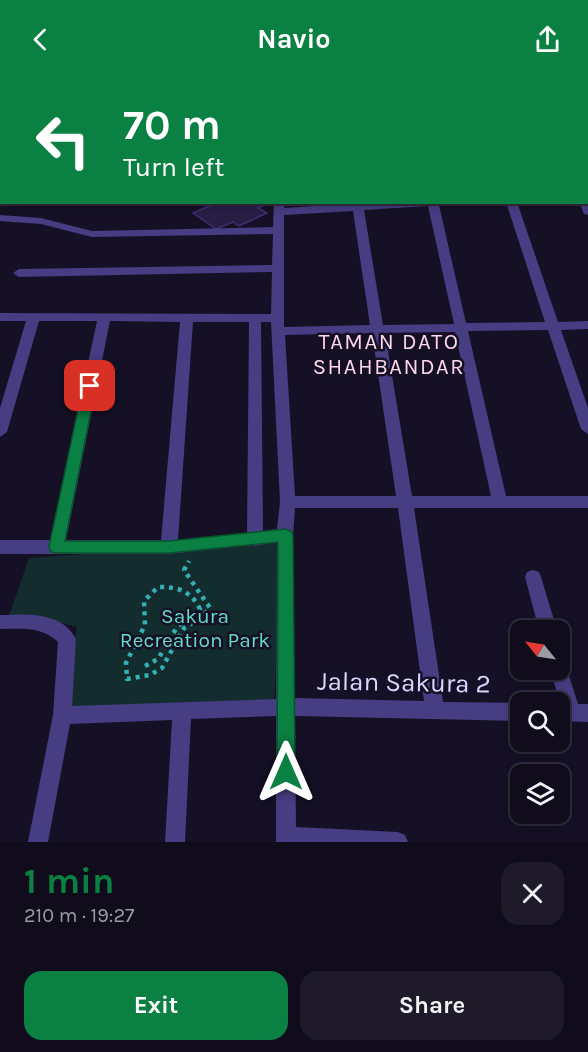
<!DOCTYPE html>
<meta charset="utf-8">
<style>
body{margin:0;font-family:Karla,sans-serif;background:#1e1a29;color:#f1f3f6;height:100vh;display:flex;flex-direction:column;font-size:22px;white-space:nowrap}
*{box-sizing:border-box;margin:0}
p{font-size:20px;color:#9c9ba3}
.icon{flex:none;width:33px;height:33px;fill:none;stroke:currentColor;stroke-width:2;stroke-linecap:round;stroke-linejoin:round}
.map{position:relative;height:764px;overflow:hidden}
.sheet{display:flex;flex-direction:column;background:#100c1c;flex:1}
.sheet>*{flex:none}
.hud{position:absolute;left:0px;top:0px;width:588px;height:126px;box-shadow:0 3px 9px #0003,0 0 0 2px #302c3b;background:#0b8043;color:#fff;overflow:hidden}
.needle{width:39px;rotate:300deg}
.tools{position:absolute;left:510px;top:542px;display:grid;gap:12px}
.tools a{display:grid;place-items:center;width:60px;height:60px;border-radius:12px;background:#100c1c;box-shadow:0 3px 9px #0003,0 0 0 2px #302c3b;font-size:30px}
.pin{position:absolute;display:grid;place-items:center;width:51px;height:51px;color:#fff;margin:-26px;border-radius:12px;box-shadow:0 3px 9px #0006}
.me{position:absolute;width:66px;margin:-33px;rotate:0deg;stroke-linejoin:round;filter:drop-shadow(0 0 4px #0008)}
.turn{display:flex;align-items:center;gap:21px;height:126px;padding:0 24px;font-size:27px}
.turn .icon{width:78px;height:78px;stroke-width:2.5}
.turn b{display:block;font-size:42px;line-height:51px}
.round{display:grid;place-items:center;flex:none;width:63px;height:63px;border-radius:18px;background:#1e1a29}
.summary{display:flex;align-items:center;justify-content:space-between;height:102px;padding:0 24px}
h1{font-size:36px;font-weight:700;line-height:45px;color:#0b8043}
.action{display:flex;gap:12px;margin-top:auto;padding:12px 24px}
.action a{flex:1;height:69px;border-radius:18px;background:#0b8043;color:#fff;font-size:24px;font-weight:700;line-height:69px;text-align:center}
.action a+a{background:#1e1a29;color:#f1f3f6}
header{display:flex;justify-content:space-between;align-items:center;height:78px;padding:0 24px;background:#0b8043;color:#fff;font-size:27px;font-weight:700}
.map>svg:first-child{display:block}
</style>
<header><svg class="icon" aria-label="back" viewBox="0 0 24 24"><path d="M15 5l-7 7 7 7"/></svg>Navio<svg class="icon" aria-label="share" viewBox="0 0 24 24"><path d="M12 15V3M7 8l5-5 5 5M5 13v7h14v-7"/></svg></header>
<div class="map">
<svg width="588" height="764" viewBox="0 0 588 764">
<rect width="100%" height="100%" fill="#151025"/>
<!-- green -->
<path fill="#132d2f" d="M282,461L274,629L63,636L77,549L45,541H8L29,480Z"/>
<!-- building -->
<path fill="#281d45" stroke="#423070" stroke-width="1.5" d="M204,124H267L269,125L258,130L267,135L239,148L233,144L216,151L193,135L209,128Z"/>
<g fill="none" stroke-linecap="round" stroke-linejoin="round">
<!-- path -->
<path stroke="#34afb2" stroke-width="4.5" stroke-dasharray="4 5" stroke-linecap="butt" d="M145,588L158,581L177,549L200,531C190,512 178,509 158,509L144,523L145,547L126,585L127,601L150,597L162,590L184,550L199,541L210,530L184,492L189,483"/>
<!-- minor -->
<g fill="#463d82" fill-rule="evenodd">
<path d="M72,0H84L71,2Z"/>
<rect x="0" y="27" width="2" height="6"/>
<rect x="586" y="44" width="2" height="6"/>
<rect x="0" y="63" width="2" height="7"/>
<path d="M0,115H2L0,123Z"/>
<path d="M586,121L588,122V137L584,136L579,124H586Z"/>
<path d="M274,124H284V130L376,124H441L439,127L466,245L545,244L506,124H517L558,244L588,243V251L561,252L588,330V356L581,351L548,252L468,253L506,418H588V430H414L443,624L520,625V643L295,638L296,749L398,754L405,757L408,764H276V638L191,641L185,764H165L172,642L70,646L48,764H28L53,637L58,564C41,548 22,551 0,551V537C26,536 62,533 76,561L72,628L276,621L277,464L255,468L251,467L169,476H0V462H50L97,243H39L7,354L0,359V330L26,243H0V235L271,236L272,194L19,199L13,195L19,191L272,187L273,156L92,159L41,146L0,143V137L41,140L92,153L273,149ZM428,128L454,246L383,247L364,132ZM353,133L370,247L284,249V137ZM110,243L180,244L161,462H66ZM193,244H249L247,455L178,462ZM261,244H271L280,424L277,451L263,453ZM455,254L491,418H412L385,255ZM372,255L396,418H295L285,257ZM295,430H398L424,623L295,620L293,457Z"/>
<path d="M533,492L539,494L541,499L557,552H539L525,499L527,494Z"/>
<path d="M560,583L565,585L578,626H588V644L560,643V624L550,591H560Z"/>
</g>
</g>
<!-- route -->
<path fill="#0b8043" stroke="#07532c" stroke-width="1.5" d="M90,304L96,308L65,463H169L285,451L291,453L293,457L295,694L293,700L286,703L280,700L277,694L278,464L169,475H57L51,474L49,469L83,308Z"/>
<g text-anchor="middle" stroke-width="5" stroke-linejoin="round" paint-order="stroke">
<!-- park labels -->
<g font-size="21" fill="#64dbc8" stroke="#151025">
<text x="195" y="545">Sakura<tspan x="195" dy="24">Recreation Park</tspan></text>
</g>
<!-- neighbourhood labels -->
<g font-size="22" letter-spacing="1.5" fill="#fdd7ec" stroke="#151025">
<text x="389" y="271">TAMAN DATO<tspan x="389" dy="25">SHAHBANDAR</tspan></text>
</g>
<!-- near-street labels -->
<g font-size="26" fill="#ddd5fd" stroke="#151025">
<text transform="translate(404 604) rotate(1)" y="9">Jalan Sakura 2</text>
</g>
</g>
</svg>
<div class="tools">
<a><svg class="needle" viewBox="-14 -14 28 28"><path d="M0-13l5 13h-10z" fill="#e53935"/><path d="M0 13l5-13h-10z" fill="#9c9ba3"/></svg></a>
<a><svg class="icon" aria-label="search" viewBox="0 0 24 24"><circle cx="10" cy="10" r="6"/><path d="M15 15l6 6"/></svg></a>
<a><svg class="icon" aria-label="layers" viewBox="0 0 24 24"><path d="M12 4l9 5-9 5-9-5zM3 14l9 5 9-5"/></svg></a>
</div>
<div class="pin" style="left:90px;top:308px;background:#d93025"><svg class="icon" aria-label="arrive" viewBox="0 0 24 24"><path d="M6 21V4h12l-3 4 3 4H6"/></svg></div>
<svg class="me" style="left:286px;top:694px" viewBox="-20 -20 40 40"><path d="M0-17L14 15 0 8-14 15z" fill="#0b8043" stroke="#fff" stroke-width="4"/></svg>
<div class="hud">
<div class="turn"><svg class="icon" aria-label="left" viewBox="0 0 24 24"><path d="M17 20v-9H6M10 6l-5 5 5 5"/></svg><div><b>70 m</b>Turn left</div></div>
</div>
</div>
<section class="sheet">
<div class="summary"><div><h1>1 min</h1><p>210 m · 19:27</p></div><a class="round"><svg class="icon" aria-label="close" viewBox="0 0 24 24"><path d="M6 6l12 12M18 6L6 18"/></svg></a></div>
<div class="action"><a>Exit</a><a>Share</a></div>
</section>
